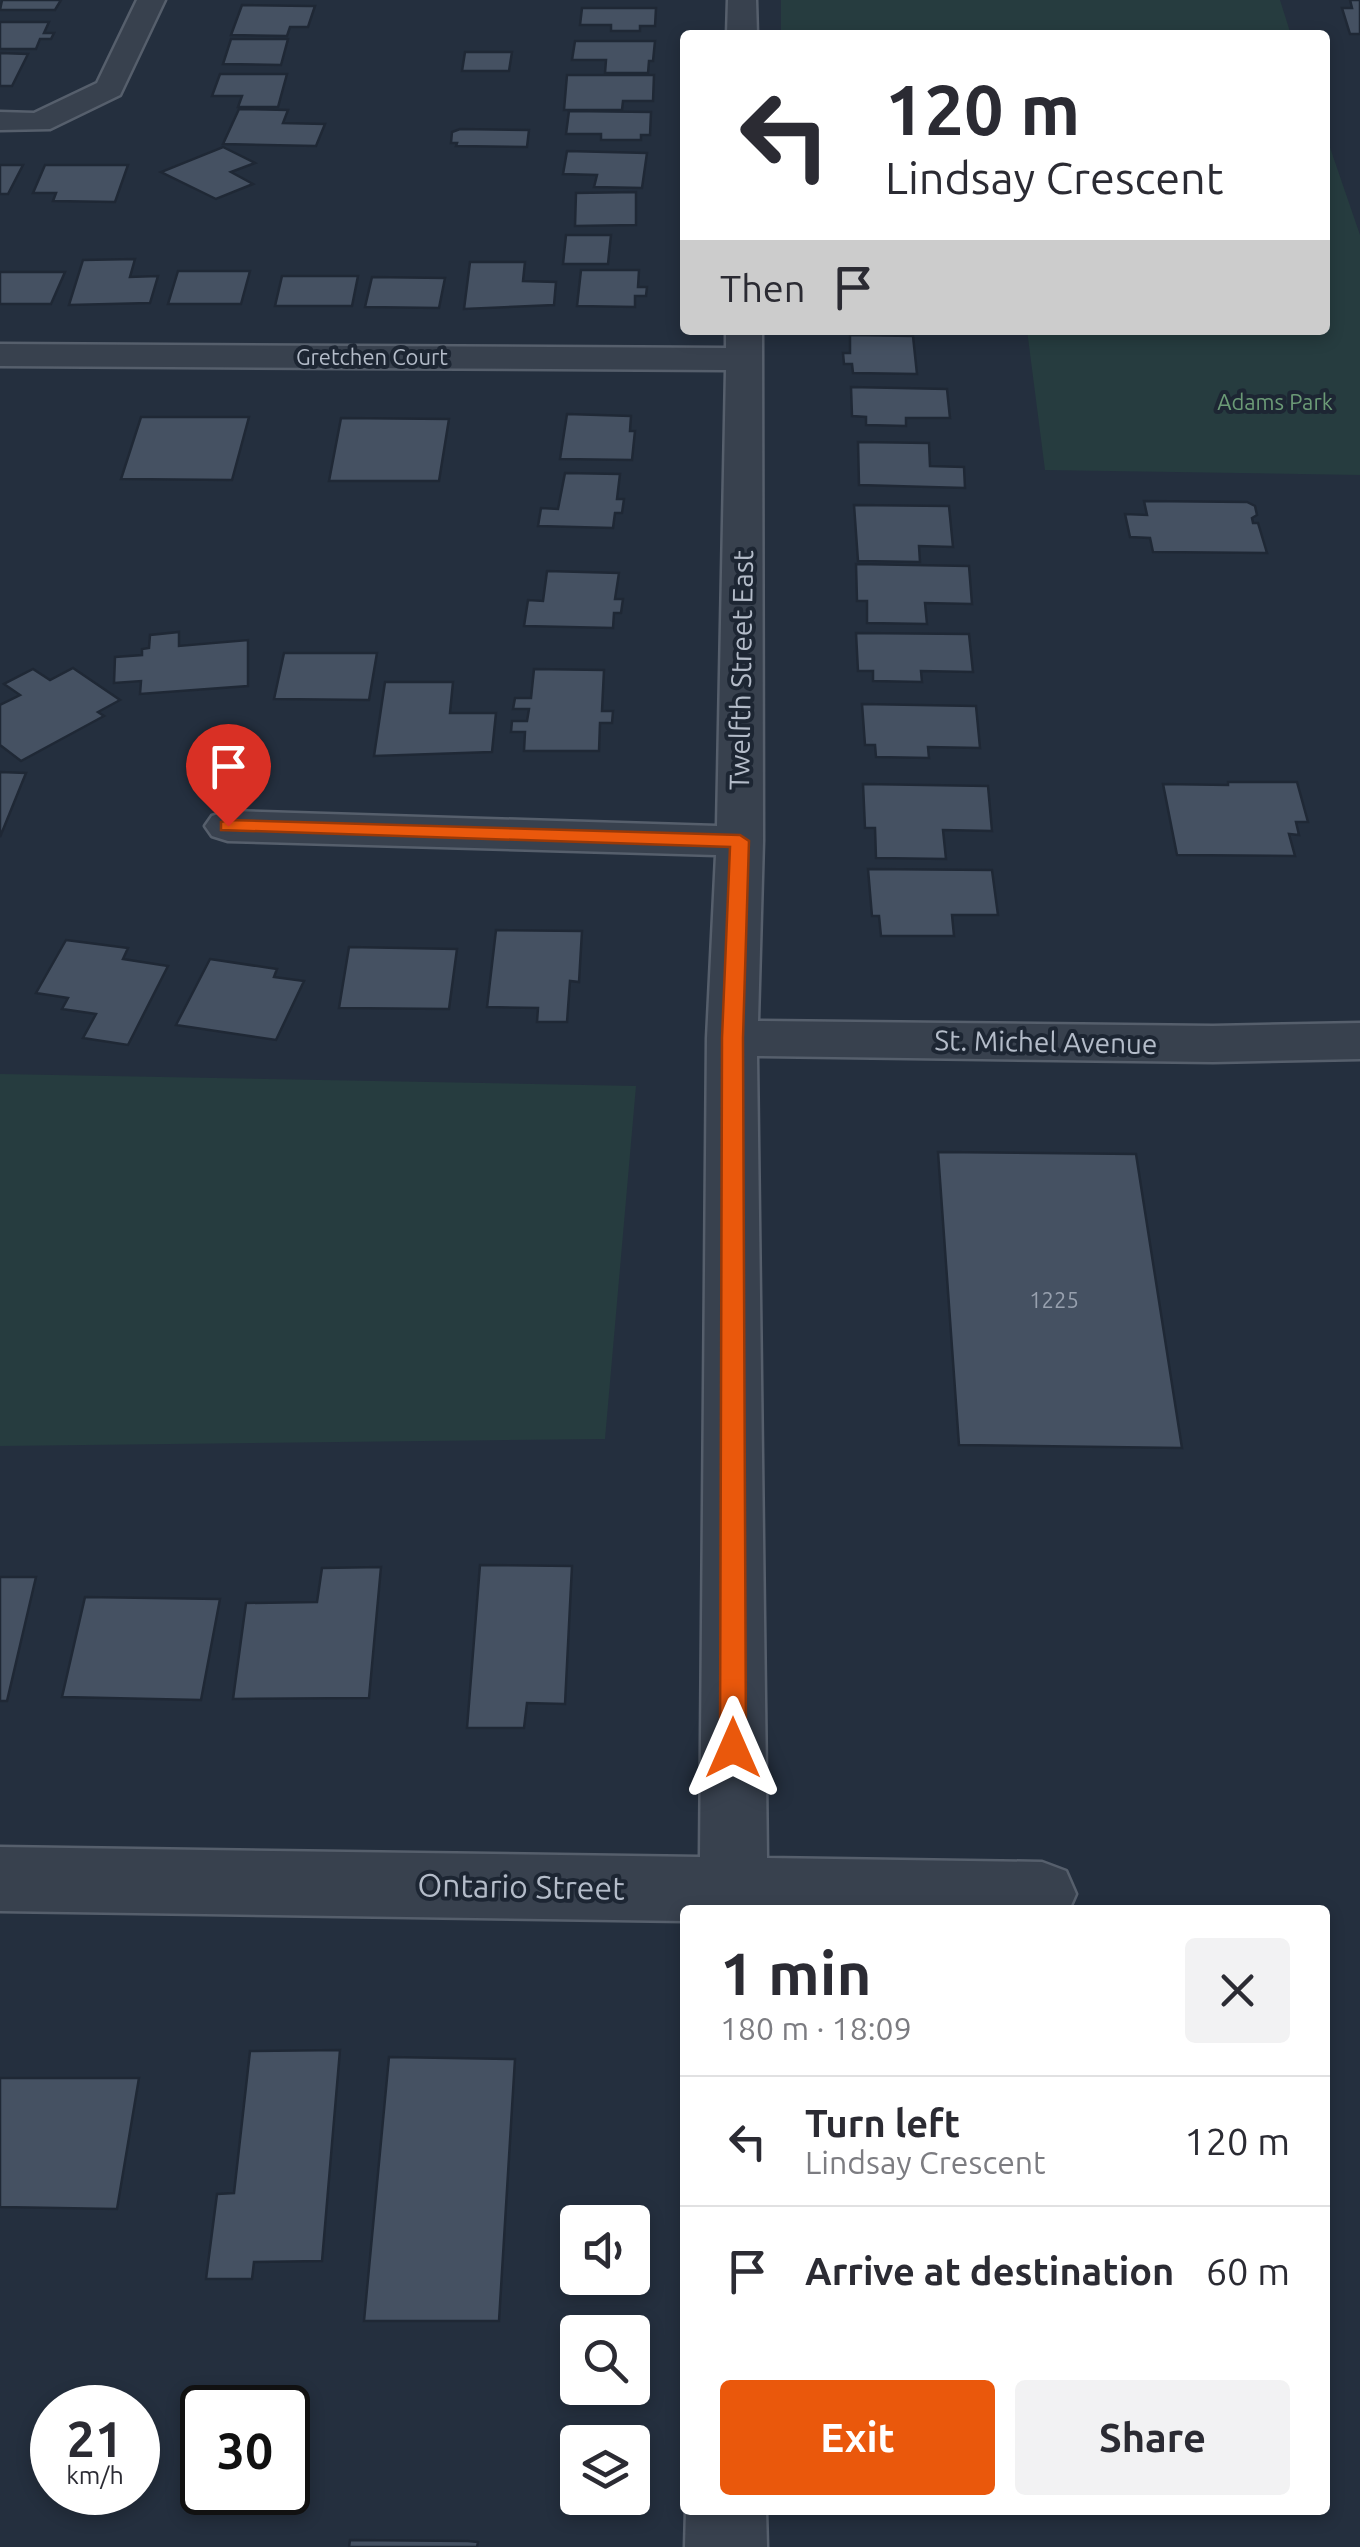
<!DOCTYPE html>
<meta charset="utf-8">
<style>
body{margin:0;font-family:Ubuntu,sans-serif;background:#f2f2f3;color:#2b2b33;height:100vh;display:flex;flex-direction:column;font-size:38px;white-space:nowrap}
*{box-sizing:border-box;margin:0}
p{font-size:32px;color:#7c7c81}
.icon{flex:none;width:55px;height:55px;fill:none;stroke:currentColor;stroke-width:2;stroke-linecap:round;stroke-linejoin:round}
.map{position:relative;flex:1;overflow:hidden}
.drawer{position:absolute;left:680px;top:1905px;width:650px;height:610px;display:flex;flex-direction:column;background:#fff;border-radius:10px;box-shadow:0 5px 15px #0003}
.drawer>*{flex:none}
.top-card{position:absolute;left:680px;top:30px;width:650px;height:305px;border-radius:10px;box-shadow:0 5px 15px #0003;background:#fff;color:#2b2b33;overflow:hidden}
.fabs{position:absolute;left:560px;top:2205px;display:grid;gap:20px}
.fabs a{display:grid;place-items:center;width:90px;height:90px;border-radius:10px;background:#fff;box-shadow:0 5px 15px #0003;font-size:50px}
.speed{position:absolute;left:30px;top:2385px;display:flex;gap:20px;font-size:50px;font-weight:700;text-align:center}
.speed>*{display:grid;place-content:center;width:130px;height:130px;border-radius:50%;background:#fff;box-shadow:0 5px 15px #0003;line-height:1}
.speed small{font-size:25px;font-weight:400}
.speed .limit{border:5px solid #111;border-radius:15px;background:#fff;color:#111}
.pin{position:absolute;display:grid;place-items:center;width:85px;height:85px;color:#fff;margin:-102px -42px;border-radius:50% 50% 50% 0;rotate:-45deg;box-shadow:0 0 10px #0007}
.pin .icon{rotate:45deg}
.me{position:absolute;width:110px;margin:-55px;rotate:0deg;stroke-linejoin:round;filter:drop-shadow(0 0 8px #0008)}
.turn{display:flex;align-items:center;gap:35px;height:210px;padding:0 40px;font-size:45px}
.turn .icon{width:130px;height:130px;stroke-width:2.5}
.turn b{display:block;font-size:70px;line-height:85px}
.then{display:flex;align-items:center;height:95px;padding:0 40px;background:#0003;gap:20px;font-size:38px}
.round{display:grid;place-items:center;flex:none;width:105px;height:105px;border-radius:10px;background:#f2f2f3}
.summary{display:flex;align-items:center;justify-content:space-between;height:170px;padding:0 40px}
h1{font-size:60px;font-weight:700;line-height:75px}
.button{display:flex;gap:20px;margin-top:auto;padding:20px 40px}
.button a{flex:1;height:115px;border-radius:10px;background:#ea580c;color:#fff;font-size:40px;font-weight:700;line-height:115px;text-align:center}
.button a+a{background:#f2f2f3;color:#2b2b33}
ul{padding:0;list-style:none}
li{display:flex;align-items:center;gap:30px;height:130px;padding:0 40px;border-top:2px solid #e1e1e2}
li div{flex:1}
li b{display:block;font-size:38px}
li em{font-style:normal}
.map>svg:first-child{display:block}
</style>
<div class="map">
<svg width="1360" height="2547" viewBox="0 0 1360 2547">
<rect width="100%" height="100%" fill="#242f3e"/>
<!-- green -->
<g fill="#263c3f">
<path d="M781,0H1280L1291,35H781Z"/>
<path d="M1325,133L1360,235V475L1045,470L1027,330H1325Z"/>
<path d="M0,1074L636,1086L605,1439L0,1446Z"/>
</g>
<!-- building -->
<g fill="#455162" stroke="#1f2835" stroke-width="2.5">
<path d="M2,0H61L55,10H0Z"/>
<path d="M1350,0H1360V34H1350L1342,8H1352Z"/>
<path d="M242,5L309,6H315L308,27H290L287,36L231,35Z"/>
<path d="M582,8H656L655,26H640V31H611V25H580Z"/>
<path d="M0,22H49L44,33H54L51,39H40L36,49H0Z"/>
<path d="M231,39H288L281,65L223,64Z"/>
<path d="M575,41H655L653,61H649L648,73H605L606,60H572Z"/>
<path d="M465,52H512L509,71H462Z"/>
<path d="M0,53L28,54L12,86H0Z"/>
<path d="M220,74H287L278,107H238L242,96H212Z"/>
<path d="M567,75H654L653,101H623L622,110H564Z"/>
<path d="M239,109L288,110L283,123L325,124L316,146L223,144Z"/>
<path d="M569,111L651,112L650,135H641V140H601V134H566Z"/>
<path d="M460,129L529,130L527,147L456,146L457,143H451L452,132Z"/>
<path d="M223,147L255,163L231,172L253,184L216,199L161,172Z"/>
<path d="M567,151L647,153L642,188L594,187L597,175L563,174Z"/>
<path d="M0,165H23L8,194H0Z"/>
<path d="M45,165H128L115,202L53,201L56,193H33Z"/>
<path d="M636,192V225L575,226L576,193Z"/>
<path d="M566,235H611L608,264H563Z"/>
<path d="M135,259L130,277L158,276L150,303L69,305L83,260Z"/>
<path d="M470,262H525L523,281L556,282L554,305L464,309Z"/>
<path d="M581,270H639L638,287H647L646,296H635V307L577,306Z"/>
<path d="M178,271H250L241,304H168Z"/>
<path d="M0,272H65L51,304H0Z"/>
<path d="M282,276H358L352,306H275Z"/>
<path d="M372,277L445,278L439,308L365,307Z"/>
<path d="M850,335L913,336L917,374L853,373L852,364H844L843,353H850Z"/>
<path d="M851,387L947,389L950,418H906V426L866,425V417L852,416Z"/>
<path d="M567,414L631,416L630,431H635L632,460L560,459Z"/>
<path d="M141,417H249L232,480L121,479Z"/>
<path d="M341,418L449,419L439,481H329Z"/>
<path d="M858,442L929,443L930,466L964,467L965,488L859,485Z"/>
<path d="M565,473L620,474L617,499H624L622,513H615L613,528L538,526L541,508L558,509Z"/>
<path d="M1144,501L1247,502L1255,506L1257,515L1252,518L1253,523H1258L1267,553L1153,552L1150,538L1130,537L1125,514L1147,515Z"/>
<path d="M854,505L949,506L953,547L919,546L920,562L858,561Z"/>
<path d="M856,564L969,566L972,604L925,603L927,624L867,623V601H857Z"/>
<path d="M547,571L619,573L615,599H623L621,613H614L613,628L524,626L528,600L543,601Z"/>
<path d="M179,632V646L248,640V686L140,694L141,681L114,683L115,657L142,655V649L149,648L150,635Z"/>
<path d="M856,633L969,634L973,672L921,671L922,682L873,681V671H858Z"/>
<path d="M284,653H377L369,700L274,699Z"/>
<path d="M73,668L120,700L98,712L104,716L21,761L0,745V705L20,695L4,684L33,669L50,680Z"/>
<path d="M534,669L604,670L602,711H613L612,723H600L599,751H524L525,732H511L512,721H527L529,709H513L515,698H531Z"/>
<path d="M385,682H453L450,713H496L492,752L374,756Z"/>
<path d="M862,704L976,706L980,748L928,747L929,758L876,757L875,745H865Z"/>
<path d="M0,772L26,773L0,837Z"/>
<path d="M1228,782H1297L1308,822H1296L1299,835L1289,834L1295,856L1177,855L1163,784L1228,785Z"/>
<path d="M863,784L988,786L992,831L943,830L946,859L876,858L875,828H865Z"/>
<path d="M868,869L992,870L998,915H952L954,936H881L879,916H872Z"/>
<path d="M496,930L582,931L579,982L570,981L567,1022H537L538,1008L487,1007Z"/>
<path d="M66,940L128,948L123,959L168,966L128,1045L83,1038L96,1014L62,1009L68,998L36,993Z"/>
<path d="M349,947L457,949L449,1009L339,1008Z"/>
<path d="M210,959L277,969L274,977L304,981L276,1040L176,1025Z"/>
<path d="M938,1152L1136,1154L1182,1448L959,1445Z"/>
<path d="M480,1565L572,1566L565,1704L527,1703L524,1728H467Z"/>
<path d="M381,1567L369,1698L233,1699L246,1603L317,1602L322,1568Z"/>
<path d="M0,1577H36L7,1701H0Z"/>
<path d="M85,1597L220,1599L201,1700L62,1697Z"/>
<path d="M340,2050L322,2261L254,2262L252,2279H206L217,2194L234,2193L250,2051Z"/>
<path d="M389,2057L515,2059L499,2321H364Z"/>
<path d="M0,2078H139L117,2209L0,2207Z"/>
<path d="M350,2540L468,2541L478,2542L477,2547H349Z"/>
</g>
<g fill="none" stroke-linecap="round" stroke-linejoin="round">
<!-- minor casing -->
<g stroke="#565f6c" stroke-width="5">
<g id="minor">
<path d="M137,0H165L120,95L50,129L0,130V112L34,113L97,83Z"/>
<path d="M728,0H756L757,35H727Z"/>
<path d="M726,330H762L763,841L758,1021L1213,1026L1360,1023V1059L1213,1062L757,1056L767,1858L1042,1862L1066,1871L1076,1894L1069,1910H685V1921L0,1911V1847L700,1857L707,1038L716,855L228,841L212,836L205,826L212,816L228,811L717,826L726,370L0,366V344L726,348Z"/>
<path d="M686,2510H766L767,2547H685Z"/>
</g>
</g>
<!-- minor -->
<use href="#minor" fill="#38414e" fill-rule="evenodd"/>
</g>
<!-- route -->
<path fill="#ea580c" stroke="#983908" stroke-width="2.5" d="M228,820L740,835L749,841L743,1038L746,1748L742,1756L733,1760L724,1756L720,1748L722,1038L730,847L221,830V822Z"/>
<g text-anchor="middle" stroke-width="8" stroke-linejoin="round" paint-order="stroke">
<!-- far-street labels -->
<g font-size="22" fill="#b4bcc9" stroke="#1d2633">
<text x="372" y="365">Gretchen Court</text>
</g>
<!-- far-park labels -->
<g font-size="22" fill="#6b9a76" stroke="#1d2633">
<text x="1275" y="410">Adams Park</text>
</g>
<!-- number labels -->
<g font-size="22" fill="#98a1af">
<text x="1054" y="1308">1225</text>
</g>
<!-- street labels -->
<g font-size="28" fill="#b4bcc9" stroke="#1d2633">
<text transform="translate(741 670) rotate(-89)" y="10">Twelfth Street East</text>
<text transform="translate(1046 1042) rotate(1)" y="10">St. Michel Avenue</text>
</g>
<!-- near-street labels -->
<g font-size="32" fill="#b4bcc9" stroke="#1d2633">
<text transform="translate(521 1887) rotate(1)" y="11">Ontario Street</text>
</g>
</g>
</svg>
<div class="fabs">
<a><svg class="icon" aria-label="sound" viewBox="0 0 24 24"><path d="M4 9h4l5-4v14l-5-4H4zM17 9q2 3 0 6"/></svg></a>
<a><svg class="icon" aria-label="search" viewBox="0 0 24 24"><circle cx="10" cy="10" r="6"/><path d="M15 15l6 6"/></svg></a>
<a><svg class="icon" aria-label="layers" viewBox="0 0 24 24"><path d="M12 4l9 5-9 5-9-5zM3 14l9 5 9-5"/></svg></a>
</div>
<div class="speed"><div>21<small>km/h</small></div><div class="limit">30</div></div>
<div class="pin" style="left:228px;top:826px;background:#d93025"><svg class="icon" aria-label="arrive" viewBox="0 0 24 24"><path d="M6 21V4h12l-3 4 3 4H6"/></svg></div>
<svg class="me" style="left:733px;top:1748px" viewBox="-20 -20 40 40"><path d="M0-17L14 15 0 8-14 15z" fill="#ea580c" stroke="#fff" stroke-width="4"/></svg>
<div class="top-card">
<div class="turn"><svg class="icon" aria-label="left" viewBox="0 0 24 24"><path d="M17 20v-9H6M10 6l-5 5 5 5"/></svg><div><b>120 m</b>Lindsay Crescent</div></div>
<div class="then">Then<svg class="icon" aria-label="arrive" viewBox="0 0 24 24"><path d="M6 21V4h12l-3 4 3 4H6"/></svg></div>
</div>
<section class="drawer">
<div class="summary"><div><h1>1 min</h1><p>180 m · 18:09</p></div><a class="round"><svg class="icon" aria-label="close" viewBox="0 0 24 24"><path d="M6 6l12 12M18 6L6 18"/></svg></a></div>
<ul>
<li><svg class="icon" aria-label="left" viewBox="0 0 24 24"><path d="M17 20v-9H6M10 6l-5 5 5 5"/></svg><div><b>Turn left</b><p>Lindsay Crescent</p></div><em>120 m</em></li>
<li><svg class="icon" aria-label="arrive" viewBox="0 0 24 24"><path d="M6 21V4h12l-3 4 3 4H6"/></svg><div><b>Arrive at destination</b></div><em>60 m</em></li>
</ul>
<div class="button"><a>Exit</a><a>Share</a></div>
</section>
</div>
